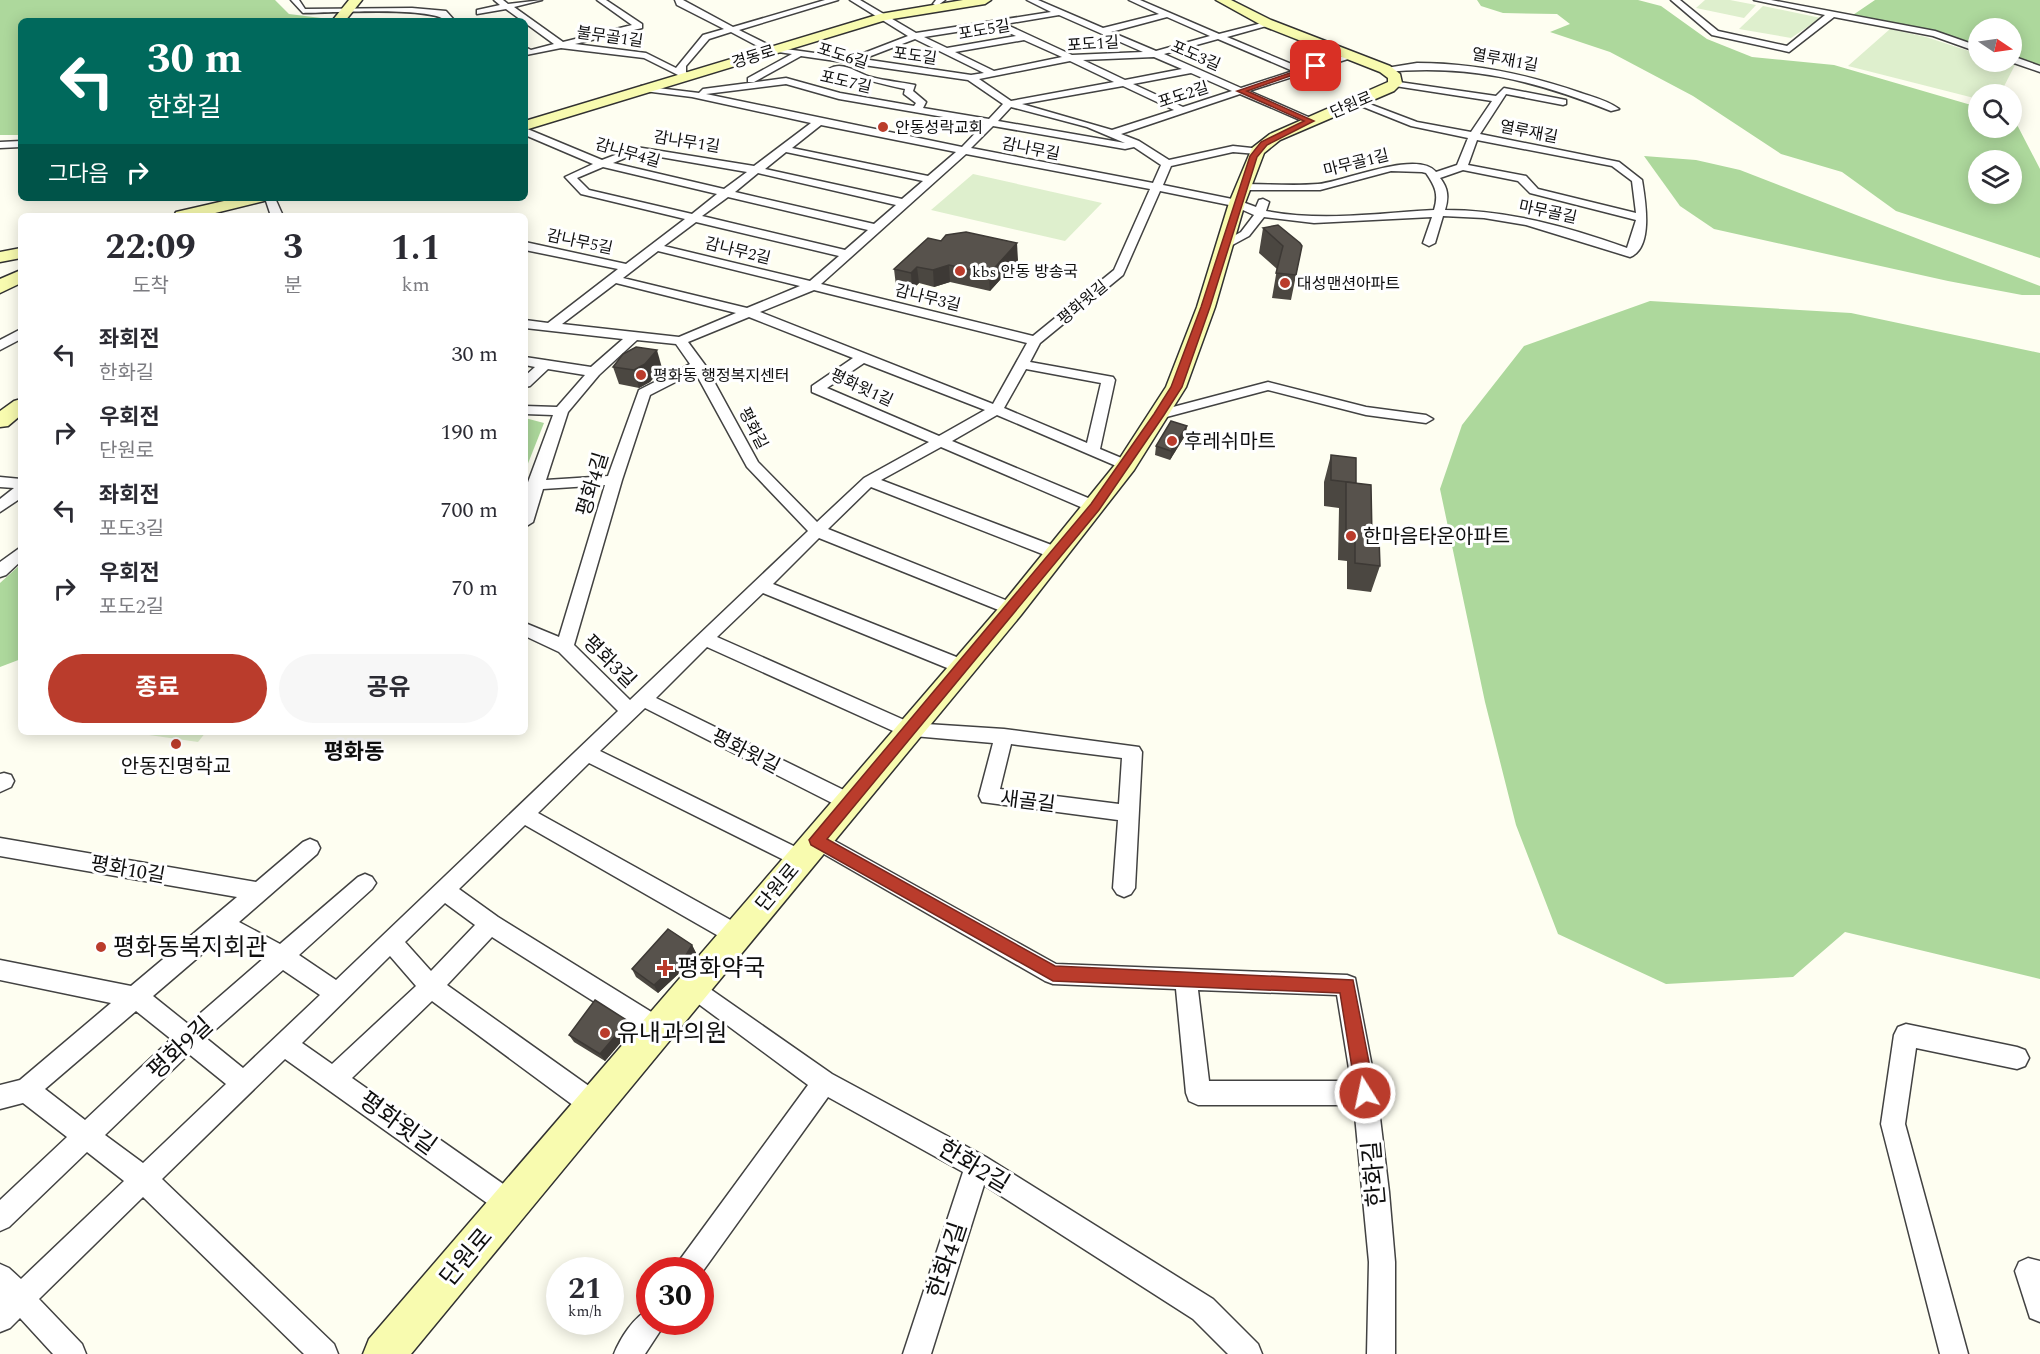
<!DOCTYPE html>
<html lang="ko">
<meta charset="utf-8">
<style>
body{margin:0;font-family:Spectral,"Noto Sans KR",serif;background:#f7f7f7;color:#2b2b33;height:100vh;display:flex;flex-direction:column;font-size:22px;white-space:nowrap}
*{box-sizing:border-box;margin:0}
p{font-size:20px;color:#7c7c81}
.icon{flex:none;width:33px;height:33px;fill:none;stroke:currentColor;stroke-width:2;stroke-linecap:round;stroke-linejoin:round}
.map{position:relative;flex:1;overflow:hidden}
.side{position:absolute;left:18px;top:213px;width:510px;height:522px;display:flex;flex-direction:column;background:#fff;border-radius:9px;box-shadow:0 3px 15px #0003}
.side>*{flex:none}
.guide{position:absolute;left:18px;top:18px;width:510px;height:183px;border-radius:9px;box-shadow:0 3px 15px #0003;background:#00695c;color:#fff;overflow:hidden}
.needle{width:39px;rotate:103deg}
.buttons{position:absolute;left:1968px;top:18px;display:grid;gap:12px}
.buttons a{display:grid;place-items:center;width:54px;height:54px;border-radius:50%;background:#fff;box-shadow:0 3px 15px #0003;font-size:30px}
.speed{position:absolute;left:546px;top:1257px;display:flex;gap:12px;font-size:30px;font-weight:700;text-align:center}
.speed>*{display:grid;place-content:center;width:78px;height:78px;border-radius:50%;background:#fff;box-shadow:0 3px 15px #0003;line-height:1}
.speed small{font-size:15px;font-weight:400}
.speed .limit{border:9px solid #d22;background:#fff;color:#111}
.pin{position:absolute;display:grid;place-items:center;width:51px;height:51px;color:#fff;margin:-26px;border-radius:12px;box-shadow:0 3px 9px #0006}
.me{position:absolute;width:66px;margin:-33px;rotate:350deg;stroke-linejoin:round;filter:drop-shadow(0 0 4px #0008)}
.turn{display:flex;align-items:center;gap:21px;height:126px;padding:0 30px;font-size:27px}
.turn .icon{width:78px;height:78px;stroke-width:2.5}
.turn b{display:block;font-size:42px;line-height:51px}
.then{display:flex;align-items:center;height:57px;padding:0 30px;background:#0003;gap:12px;font-size:22px}
.eta{display:flex;justify-content:space-evenly;align-items:center;height:102px;text-align:center}
.eta b{font-size:36px;font-weight:700;line-height:42px}
.primary-button{display:flex;gap:12px;margin-top:auto;padding:12px 30px}
.primary-button a{flex:1;height:69px;border-radius:36px;background:#ba3c2c;color:#fff;font-size:24px;font-weight:700;line-height:69px;text-align:center}
.primary-button a+a{background:#f7f7f7;color:#2b2b33}
ul{padding:0;list-style:none}
li{display:flex;align-items:center;gap:18px;height:78px;padding:0 30px}
li div{flex:1}
li b{display:block;font-size:22px}
li em{font-style:normal}
.map>svg:first-child{display:block}
</style>
<div class="map">
<svg width="2040" height="1354" viewBox="0 0 2040 1354">
<rect width="100%" height="100%" fill="#fefef1"/>
<!-- forest -->
<g fill="#add89c" fill-rule="evenodd">
<path d="M0,0H275L289,14L329,19L21,21V135H0Z"/>
<path d="M1477,0H1638L1661,6L1707,39L1752,57L1834,65L1978,107V128H2012L2013,117L2040,169V258L1896,211L1842,172L1781,154L1693,96L1610,52L1550,32L1570,24L1557,14L1503,13L1481,6ZM2012,160V194H1978V160Z"/>
<path d="M1875,0H2040V67L2012,58V28H1978V47L1940,34L1850,17Z"/>
<path d="M1644,156L1696,160L1740,170L2040,286V295H2022L1948,281L1714,229L1680,206Z"/>
<path d="M1650,301L1851,313L2040,353V979L1845,932L1793,977L1666,984L1558,934L1516,825L1485,702L1440,489L1462,425L1524,346Z"/>
<path d="M525,418L544,423L525,471Z"/>
<path d="M21,564V659L0,667V583Z"/>
</g>
<!-- pitch -->
<g fill="#deefcd">
<path d="M1705,0H1730L1756,5L1744,18L1696,8Z"/>
<path d="M1763,6L1821,18L1791,38L1739,29Z"/>
<path d="M1890,29L1926,37L1978,54V62H2002L2015,65L2000,94H1978V99L1848,66Z"/>
<path d="M973,174L1102,203L1065,241L931,210Z"/>
<path d="M128,732H206L198,742Z"/>
</g>
<g fill="none" stroke-linecap="round" stroke-linejoin="round">
<!-- street casing -->
<g stroke="#424242" stroke-width="3">
<g id="street">
<path d="M291,0H299L305,9L412,8L446,11L455,21H446C432,6 329,13 303,13Z"/>
<path d="M494,0H503L508,4L542,0L514,7L563,42L632,25L597,0H606L642,24V28L575,44L646,53L676,68L703,35L724,29L677,5L675,0H683L733,27L825,0H838L739,30L769,45V49H763L731,32L709,39L686,66V72L691,76L686,79L644,58L561,48L526,55L525,47L531,50L554,44L506,9L477,14V10L500,5Z"/>
<path d="M850,0H860L916,33L1051,12L1027,0H1038L1103,28L1159,14L1129,0H1140L1219,34L1270,21V25L1227,37L1301,68L1351,54V58L1249,91L1313,119V123H1307L1240,94L1121,134L1139,141L1169,160L1233,146L1261,149V153L1257,154L1233,152L1171,166L1163,185L1237,200L1256,207L1259,200L1263,199L1269,202L1266,211C1322,222 1378,213 1434,210C1439,194 1435,186 1426,173L1422,172L1391,171L1320,190H1243L1238,187L1243,184C1268,184 1294,186 1318,184C1343,182 1418,149 1436,172L1457,165L1468,138L1411,126L1351,102L1359,100L1417,122L1471,132L1492,101L1395,86L1390,83L1392,81L1496,96L1504,88L1566,100V104L1563,105L1506,94L1480,134L1619,162L1642,180C1645,199 1654,248 1630,257L1526,225L1484,218L1443,216L1435,243L1429,246L1423,243L1432,217L1314,223L1264,217L1249,236L1225,249L1221,247V243L1241,232L1254,215L1234,206L1160,191L1123,275L1040,343L1030,362L1113,377L1115,380L1100,449L1131,462L1133,465L1131,468H1121L997,415L952,441L1100,503L1103,507L1100,511H1090L941,447L881,480L1062,549L1064,553L1062,557H1050L871,487L828,529L1018,605L1021,609L1018,613H1006L819,538L773,584L969,662L972,667L969,672H957L763,593L717,637L911,723L1004,729L1139,747L1142,752L1135,888L1131,894L1124,897L1117,894L1113,888L1118,820L982,802L979,796L993,743L902,735L707,647L656,698L856,796L859,802L856,808L849,810L842,808L645,708L600,751L808,853L811,859L808,865L801,868L794,865L589,763L538,813L745,928L748,935L745,942L737,945L729,942L525,825L459,889L498,917L666,1021L670,1029L666,1037L658,1040L650,1037L492,937L447,985L603,1096L606,1105L603,1114L594,1117L585,1114L432,1001L352,1078L519,1195L523,1204L519,1213L510,1217L501,1213L285,1059L162,1179L334,1344L338,1354H304L143,1197L39,1299L82,1344L86,1354H53L20,1318L10,1328L0,1332V1264L9,1268L21,1279L124,1181L87,1152L9,1227L0,1231V1200L67,1137L23,1103L0,1109V1085L20,1080L111,1003L0,980V960L131,986L237,897L0,856V838L256,882L303,842L310,839L317,842L320,848L317,854L239,922L280,944L358,877L365,874L372,877L376,883L372,889L299,955L336,980L618,711L559,652L525,636V623L559,637L605,485L543,489L533,522L525,527L527,485L553,415L525,414V406L557,407L585,375L548,369L530,386L525,387V376L535,367L525,365V357L591,367L623,339L525,328V320L548,323L618,269L525,250V242L626,264L685,219L581,194L565,177L593,164L525,135V128L602,160L636,147L754,166L811,123L692,97L644,91L641,90V86L699,93L703,89L786,78L840,93L914,106L916,103L904,94L905,89C879,84 856,76 831,71L829,69C843,60 858,74 871,77C886,81 901,82 915,85L913,91L926,102L923,108L989,119L1003,104L968,80L801,56L754,82H748V78L792,54L771,51V47L851,58L908,36ZM1059,15L1143,52L1072,55L1005,24ZM1167,17L1210,36L1156,51L1111,32ZM994,26L1016,36L947,48L924,37ZM915,39L984,73L971,75L863,59ZM1218,39L1293,71L1241,88L1164,54ZM1024,40L1062,57L994,71L955,52ZM1154,57L1182,69L1125,80L1083,60ZM1070,61L1114,82L1011,101L979,79ZM1191,73L1232,91L1183,107L1133,84ZM786,84L839,99L984,124L962,147L706,94ZM1123,86L1174,110L1112,130L1022,104ZM1011,107L1087,127L1125,143L998,121ZM821,125L956,152L928,176L792,148ZM993,126L1125,149L1134,147L1161,165L1153,183L971,148ZM1477,140L1612,166L1632,181L1636,213L1538,189L1526,176L1468,165ZM786,152L923,181L902,199L765,169ZM637,153L747,172L724,189L613,163ZM966,154L1150,189L1114,270L1033,336L821,284ZM603,167L717,194L692,214L589,190L577,178ZM1463,170L1518,181L1530,193L1636,220L1627,248C1569,227 1508,210 1445,210C1449,197 1448,188 1440,178ZM758,173L896,205L874,224L735,192ZM728,197L868,230L845,250L702,216ZM696,222L839,256L810,281L664,246ZM658,251L800,286L747,308L623,278ZM616,283L736,313L679,337L562,324ZM814,290L1027,343L993,404L760,312ZM749,317L853,358L812,386V392L929,442L864,478L817,522L758,462L705,365L688,342ZM637,340L676,344L690,364L639,390L608,476L546,480L568,412L599,375ZM864,363L985,410L939,436L827,388ZM1026,369L1101,383L1087,443L1004,408ZM695,372L747,467L808,531L630,700L574,645L622,480L650,395ZM1011,744L1122,758L1119,804L1000,789ZM445,903L475,925L431,971L405,942ZM223,936L264,958L188,1024L153,996ZM390,956L416,986L332,1064L302,1043ZM283,970L320,995L243,1068L206,1038ZM136,1011L171,1039L85,1120L45,1089ZM189,1054L226,1084L143,1163L105,1135Z"/>
<path d="M936,0H945L937,6L933,4Z"/>
<path d="M1671,0H1680L1718,31L1787,46L1825,15L1754,0H1771L1935,31L1978,46V52L1933,36L1834,17L1789,52L1712,35Z"/>
<path d="M2012,56L2040,66V72L2011,62Z"/>
<path d="M1417,63C1474,63 1526,74 1581,93C1593,97 1609,101 1619,109L1611,111C1533,80 1469,64 1385,72L1380,69Z"/>
<path d="M21,141V147L0,148V142Z"/>
<path d="M265,198H275L283,216H271Z"/>
<path d="M21,329V339L0,350V340Z"/>
<path d="M1268,382L1366,407L1426,415L1433,419L1426,423L1366,415L1268,390L1159,419L1152,415L1154,412Z"/>
<path d="M0,477L21,479V498L0,512V499L14,488L0,487Z"/>
<path d="M21,547V561L6,575L0,577V562Z"/>
<path d="M4,773L11,775L14,781L11,787L0,792V774Z"/>
<path d="M817,831L1056,964L1347,975L1355,978L1377,1093L1389,1192L1395,1262V1354H1367L1369,1262L1354,1105H1198L1189,1101L1186,1093L1176,989L1053,984L1045,981L810,846L807,840L810,834ZM1198,990L1337,995L1351,1081H1209Z"/>
<path d="M693,977L832,1074L986,1157L1213,1299L1258,1344L1262,1354H1228L1193,1319L984,1185L931,1354H903L963,1172L828,1097L700,1275V1270H675L679,1261L808,1085L685,994L682,987L685,980Z"/>
<path d="M1906,1024L2017,1047L2025,1050L2029,1058L2025,1066L2017,1069L1916,1048L1905,1124L1968,1354H1940L1881,1124L1894,1035L1898,1027Z"/>
<path d="M2028,1258L2040,1261V1322L2030,1318L2015,1271L2019,1262Z"/>
<path d="M650,1309V1322H666L645,1354H614C620,1339 634,1316 650,1309Z"/>
</g>
</g>
<!-- secondary casing -->
<g stroke="#313131" stroke-width="3">
<g id="secondary">
<path d="M349,0H362L345,21H332Z"/>
<path d="M963,0H991L985,4L886,20L525,130V121L880,14Z"/>
<path d="M1216,0H1231L1271,20L1390,66L1400,74L1402,83L1394,91L1280,140L1264,153L1245,203L1215,307L1186,387L1134,470L1021,615L411,1354H363L369,1339L1003,603L1118,461L1166,387L1197,307L1229,203L1252,148L1270,134L1388,82V78L1380,72L1263,26Z"/>
<path d="M237,198H266L264,201L203,216H174L176,212Z"/>
<path d="M21,248V258L0,262V252Z"/>
<path d="M21,270V283L0,293V279Z"/>
<path d="M21,399V415L8,426L0,427V411L14,401Z"/>
</g>
</g>
<!-- street -->
<use href="#street" fill="#fff" fill-rule="evenodd"/>
<!-- secondary -->
<use href="#secondary" fill="#f8fbaf" fill-rule="evenodd"/>
</g>
<!-- wall -->
<g fill="#4b4741">
<path d="M1263,228L1302,246L1291,300L1272,298L1277,269L1259,253Z"/>
<path d="M928,238L1018,260L990,291L950,282L934,287L919,283L912,290L896,286L894,269Z"/>
<path d="M613,367L662,368L650,382L639,388L619,384Z"/>
<path d="M1186,434L1170,460L1155,455L1156,446Z"/>
<path d="M1331,455L1356,458V484L1380,566L1371,592L1347,589V561L1338,560L1339,508L1324,506V482Z"/>
<path d="M692,945L696,953L688,965L658,993L636,977L632,969Z"/>
<path d="M632,1029L605,1061L574,1042L569,1035Z"/>
</g>
<!-- shaded-wall -->
<g fill="#3d3935">
<path d="M1017,243L1018,260L990,291L989,274Z"/>
<path d="M949,265L950,282L934,287L933,270Z"/>
<path d="M917,267L919,283L912,290L911,273Z"/>
<path d="M657,350L662,368L650,382L639,388L634,370Z"/>
<path d="M1187,426L1186,434L1170,460L1171,451Z"/>
<path d="M692,945L696,953L688,965L658,993L654,985Z"/>
<path d="M628,1021L632,1029L605,1061L600,1054Z"/>
</g>
<!-- building -->
<g fill="#57524c" stroke="#3d3935" stroke-width="1.5">
<path d="M1278,225L1300,243L1302,246L1296,275L1276,273L1283,246L1263,228Z"/>
<path d="M966,232L1017,243L989,274L949,265L933,270L917,267L911,273L894,269L928,238L941,241L946,235Z"/>
<path d="M636,347L657,350L645,364L634,370L613,367L623,354Z"/>
<path d="M1171,421L1187,426L1171,451L1156,446Z"/>
<path d="M1331,455L1356,458V483L1331,480Z"/>
<path d="M1346,482L1371,485L1372,537L1379,538L1380,566L1355,563V535L1346,534Z"/>
<path d="M668,929L692,945L685,957L654,985L632,969Z"/>
<path d="M595,1000L628,1021L600,1054L569,1035Z"/>
</g>
<!-- route -->
<path fill="#ba3c2c" stroke="#79271d" stroke-width="1.5" d="M1313,65L1319,66L1247,91L1314,121L1267,145L1257,157L1210,307L1182,387L1164,415L1099,510L827,839L1055,966L1353,980L1375,1093L1372,1099L1365,1102L1359,1099L1356,1093L1340,993L1053,981L811,845L809,840L1091,504L1154,414L1171,387L1201,307L1250,156L1261,142L1304,121L1237,91Z"/>
<!-- markers -->
<g fill="#ba3c2c" stroke="#fff" stroke-width="2">
<circle cx="883" cy="127" r="6"/>
<circle cx="960" cy="271" r="6"/>
<circle cx="1285" cy="283" r="6"/>
<circle cx="641" cy="375" r="6"/>
<circle cx="1172" cy="441" r="6"/>
<circle cx="1351" cy="536" r="6"/>
<circle cx="176" cy="744" r="6"/>
<circle cx="101" cy="947" r="6"/>
<path d="M662 959h6v6h6v6h-6v6h-6v-6h-6v-6h6z"/>
<circle cx="605" cy="1033" r="6"/>
</g>
<g text-anchor="middle" stroke-width="6" stroke-linejoin="round" paint-order="stroke">
<!-- far-street labels -->
<g font-size="16" fill="#0f0f0f" stroke="#fff">
<text transform="translate(984 29) rotate(-10)" y="6">포도5길</text>
<text transform="translate(610 36) rotate(8)" y="6">불무골1길</text>
<text transform="translate(1093 43) rotate(-4)" y="6">포도1길</text>
<text transform="translate(843 55) rotate(17)" y="6">포도6길</text>
<text transform="translate(915 55) rotate(8)" y="6">포도길</text>
<text transform="translate(1196 55) rotate(23)" y="6">포도3길</text>
<text transform="translate(753 56) rotate(-17)" y="6">경동로</text>
<text transform="translate(1505 59) rotate(10)" y="6">열루재1길</text>
<text transform="translate(846 81) rotate(13)" y="6">포도7길</text>
<text transform="translate(1183 94) rotate(-18)" y="6">포도2길</text>
<text transform="translate(1351 104) rotate(-23)" y="6">단원로</text>
<text transform="translate(1529 131) rotate(11)" y="6">열루재길</text>
<text transform="translate(687 141) rotate(9)" y="6">감나무1길</text>
<text transform="translate(1031 148) rotate(11)" y="6">감나무길</text>
<text transform="translate(628 152) rotate(16)" y="6">감나무4길</text>
<text transform="translate(1356 162) rotate(-14)" y="6">마무골1길</text>
<text transform="translate(1548 211) rotate(12)" y="6">마무골길</text>
<text transform="translate(580 241) rotate(12)" y="6">감나무5길</text>
<text transform="translate(738 250) rotate(14)" y="6">감나무2길</text>
<text transform="translate(928 297) rotate(14)" y="6">감나무3길</text>
<text transform="translate(1082 302) rotate(-40)" y="6">평화윗길</text>
<text transform="translate(862 387) rotate(25)" y="6">평화윗1길</text>
<text transform="translate(754 428) rotate(63)" y="6">평화길</text>
</g>
<!-- far-poi labels -->
<g font-size="16" fill="#0f0f0f" stroke="#fff" text-anchor="start">
<text x="895" y="133">안동성락교회</text>
<text x="972" y="277">kbs 안동 방송국</text>
<text x="1297" y="289">대성맨션아파트</text>
<text x="653" y="381">평화동 행정복지센터</text>
</g>
<!-- poi labels -->
<g font-size="20" fill="#0f0f0f" stroke="#fff" text-anchor="start">
<text x="1184" y="448">후레쉬마트</text>
<text x="1363" y="543">한마음타운아파트</text>
<text x="176" y="773" text-anchor="middle">안동진명학교</text>
</g>
<!-- street labels -->
<g font-size="20" fill="#0f0f0f" stroke="#fff">
<text transform="translate(592 484) rotate(-73)" y="7">평화4길</text>
<text transform="translate(610 661) rotate(45)" y="7">평화3길</text>
<text transform="translate(746 751) rotate(27)" y="7">평화윗길</text>
<text transform="translate(1028 801) rotate(7)" y="7">새골길</text>
<text transform="translate(128 869) rotate(10)" y="7">평화10길</text>
<text transform="translate(777 887) rotate(-50)" y="7">단원로</text>
</g>
<!-- quarter labels -->
<g font-size="22" font-weight="bold" fill="#0f0f0f" stroke="#fff">
<text x="354" y="759">평화동</text>
</g>
<!-- near-poi labels -->
<g font-size="24" fill="#0f0f0f" stroke="#fff" text-anchor="start">
<text x="113" y="955">평화동복지회관</text>
<text x="677" y="976">평화약국</text>
<text x="617" y="1041">유내과의원</text>
</g>
<!-- near-street labels -->
<g font-size="24" fill="#0f0f0f" stroke="#fff">
<text transform="translate(180 1048) rotate(-43)" y="8">평화9길</text>
<text transform="translate(398 1123) rotate(36)" y="8">평화윗길</text>
<text transform="translate(974 1166) rotate(31)" y="8">한화2길</text>
<text transform="translate(1374 1174) rotate(-95)" y="8">한화길</text>
<text transform="translate(466 1257) rotate(-50)" y="8">단원로</text>
<text transform="translate(947 1260) rotate(-72)" y="8">한화4길</text>
</g>
</g>
</svg>
<div class="buttons">
<a><svg class="needle" viewBox="-14 -14 28 28"><path d="M0-13l5 13h-10z" fill="#e53935"/><path d="M0 13l5-13h-10z" fill="#7c7c81"/></svg></a>
<a><svg class="icon" aria-label="search" viewBox="0 0 24 24"><circle cx="10" cy="10" r="6"/><path d="M15 15l6 6"/></svg></a>
<a><svg class="icon" aria-label="layers" viewBox="0 0 24 24"><path d="M12 4l9 5-9 5-9-5zM3 14l9 5 9-5"/></svg></a>
</div>
<div class="speed"><div>21<small>km/h</small></div><div class="limit">30</div></div>
<div class="pin" style="left:1316px;top:66px;background:#d93025"><svg class="icon" aria-label="arrive" viewBox="0 0 24 24"><path d="M6 21V4h12l-3 4 3 4H6"/></svg></div>
<svg class="me" style="left:1365px;top:1093px" viewBox="-20 -20 40 40"><circle r="17" fill="#ba3c2c" stroke="#fff" stroke-width="3"/><path d="M0-11L8 9 0 5-8 9z" fill="#fff"/></svg>
<div class="guide">
<div class="turn"><svg class="icon" aria-label="left" viewBox="0 0 24 24"><path d="M17 20v-9H6M10 6l-5 5 5 5"/></svg><div><b>30 m</b>한화길</div></div>
<div class="then">그다음<svg class="icon" aria-label="right" viewBox="0 0 24 24"><path d="M7 20v-9h11M14 6l5 5-5 5"/></svg></div>
</div>
<section class="side">
<div class="eta">
<div><b>22:09</b><p>도착</p></div>
<div><b>3</b><p>분</p></div>
<div><b>1.1</b><p>km</p></div>
</div>
<ul>
<li><svg class="icon" aria-label="left" viewBox="0 0 24 24"><path d="M17 20v-9H6M10 6l-5 5 5 5"/></svg><div><b>좌회전</b><p>한화길</p></div><em>30 m</em></li>
<li><svg class="icon" aria-label="right" viewBox="0 0 24 24"><path d="M7 20v-9h11M14 6l5 5-5 5"/></svg><div><b>우회전</b><p>단원로</p></div><em>190 m</em></li>
<li><svg class="icon" aria-label="left" viewBox="0 0 24 24"><path d="M17 20v-9H6M10 6l-5 5 5 5"/></svg><div><b>좌회전</b><p>포도3길</p></div><em>700 m</em></li>
<li><svg class="icon" aria-label="right" viewBox="0 0 24 24"><path d="M7 20v-9h11M14 6l5 5-5 5"/></svg><div><b>우회전</b><p>포도2길</p></div><em>70 m</em></li>
</ul>
<div class="primary-button"><a>종료</a><a>공유</a></div>
</section>
</div>
